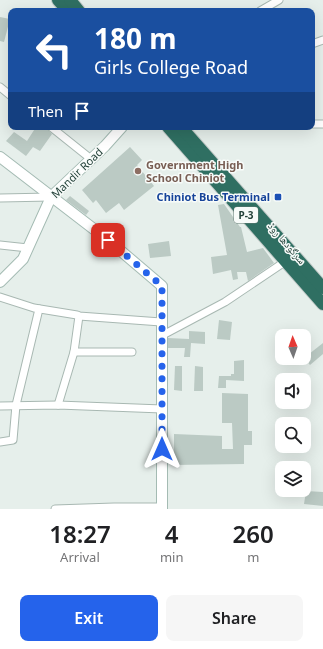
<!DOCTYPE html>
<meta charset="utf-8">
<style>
body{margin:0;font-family:"Noto Sans","Noto Naskh Arabic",sans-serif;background:#f6f6f6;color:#202124;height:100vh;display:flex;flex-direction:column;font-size:15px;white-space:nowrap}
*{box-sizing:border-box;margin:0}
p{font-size:13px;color:#757577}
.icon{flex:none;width:22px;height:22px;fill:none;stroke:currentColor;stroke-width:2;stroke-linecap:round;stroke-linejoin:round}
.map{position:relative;height:509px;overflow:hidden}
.panel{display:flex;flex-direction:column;background:#fff;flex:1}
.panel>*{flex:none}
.banner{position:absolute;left:8px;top:8px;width:307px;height:122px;border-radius:8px;box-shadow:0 4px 16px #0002;background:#1a4fa0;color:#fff;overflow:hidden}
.needle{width:26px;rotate:358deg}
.buttons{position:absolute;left:275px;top:329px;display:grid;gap:8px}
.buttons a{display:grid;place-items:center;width:36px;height:36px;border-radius:8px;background:#fff;box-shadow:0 4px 16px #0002;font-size:20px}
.pin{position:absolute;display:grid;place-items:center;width:34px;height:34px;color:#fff;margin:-17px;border-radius:8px;box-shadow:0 2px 6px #0006}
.me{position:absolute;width:44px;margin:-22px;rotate:0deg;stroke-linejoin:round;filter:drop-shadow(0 0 3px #0008)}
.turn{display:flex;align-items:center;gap:14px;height:84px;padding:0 20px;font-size:18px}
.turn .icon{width:52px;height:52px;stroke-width:2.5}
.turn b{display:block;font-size:28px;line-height:34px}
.then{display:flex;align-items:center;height:38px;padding:0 20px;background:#0003;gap:8px;font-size:15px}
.eta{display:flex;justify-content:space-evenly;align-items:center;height:68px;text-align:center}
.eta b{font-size:24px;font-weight:600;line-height:28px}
.button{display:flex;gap:8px;margin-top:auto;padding:8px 20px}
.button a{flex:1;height:46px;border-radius:8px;background:#2563eb;color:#fff;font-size:16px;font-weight:600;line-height:46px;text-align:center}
.button a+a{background:#f6f6f6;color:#202124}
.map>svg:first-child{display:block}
</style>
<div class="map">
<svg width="323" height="509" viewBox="0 0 323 509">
<rect width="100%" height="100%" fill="#e6efeb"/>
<!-- building -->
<g fill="#bbcac4">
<path d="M0,17L10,19L4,42L0,41Z"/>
<path d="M36,127H45L52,134L40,151L33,147L26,156L6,141L14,132L27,141Z"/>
<path d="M130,147L142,160L137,165L154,186L124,210L119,203L106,213L96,200L93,203L82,190Z"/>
<path d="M70,196L89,211L86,215L66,200Z"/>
<path d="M224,204L240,227H241L247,252L263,248L274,263L248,281L246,272H237L238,279L233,280L231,270L213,274L211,257L227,255L218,205Z"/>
<path d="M169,241L171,256L150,258L148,244Z"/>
<path d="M219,320L232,322L230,340L217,339Z"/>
<path d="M189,331L205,332V344L191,343L190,357H184L185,348H168V338L189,339Z"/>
<path d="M323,343V354L310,365L304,358Z"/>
<path d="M244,360V381L226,380V388H218L219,376H231V374H234V361Z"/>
<path d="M175,366H182V391L174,390Z"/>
<path d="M195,366L203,367V391H194Z"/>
<path d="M222,393L248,394V431H252V445H244V464L174,465V434L222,436V449H233L232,423H222Z"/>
<path d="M306,491L323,492V506L304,504Z"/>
</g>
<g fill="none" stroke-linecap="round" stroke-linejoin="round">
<!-- street casing -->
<g stroke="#a8b8b2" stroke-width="9">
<g id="street">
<path d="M260,11L279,0"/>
<path d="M312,44L323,40"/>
<path d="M0,87L11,96"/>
<path d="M312,124H323"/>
<path d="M51,127L91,159"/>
<path d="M0,198L51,197"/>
<path d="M0,245L28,248"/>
<path d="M0,297L34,308L77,315L79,316L161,322"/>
<path d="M161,336L225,302L286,261"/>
<path d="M74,352H132"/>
<path d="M58,405L74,352L79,316"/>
<path d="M0,406L58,405L162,409"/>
<path d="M0,442L13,440L16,405L39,309"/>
<path d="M55,509L114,507H162"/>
</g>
</g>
<!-- secondary casing -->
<g stroke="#a4bbb3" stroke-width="12">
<g id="secondary">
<path d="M0,157L108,240L162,286V509"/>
<path d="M0,282L23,259L51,197L105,146L122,127"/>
</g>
</g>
<!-- highway casing -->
<g stroke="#c2cac8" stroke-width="14">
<g id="highway">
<path d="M58,0L68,11"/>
<path d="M70,0L79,11"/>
<path d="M168,127L323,304"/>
<path d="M181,127L323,288"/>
</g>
</g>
<!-- street -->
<use href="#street" stroke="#fff" stroke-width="7"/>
<!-- secondary -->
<use href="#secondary" stroke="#fff" stroke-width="10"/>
<!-- highway -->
<use href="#highway" stroke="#2f6f62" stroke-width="12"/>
</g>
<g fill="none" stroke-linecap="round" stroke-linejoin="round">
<!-- route -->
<path stroke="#2563eb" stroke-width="7" stroke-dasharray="0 12.6" d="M108,240L162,286V449"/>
</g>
<!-- markers -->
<circle fill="#8d6e63" stroke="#f7fbf9" stroke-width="1.5" cx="138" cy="171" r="4"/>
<rect fill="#1a4fb4" stroke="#f7fbf9" stroke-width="1.5" x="274" y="193" width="8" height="8" rx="2"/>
<g text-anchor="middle" stroke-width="3" stroke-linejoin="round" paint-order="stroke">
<!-- shield labels -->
<rect fill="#f7fbf9" stroke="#637a73" stroke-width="1" x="234" y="207" width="24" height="16" rx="3"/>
<g font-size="10" font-weight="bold" fill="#24423a">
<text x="246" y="219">P-3</text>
</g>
<!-- education labels -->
<g font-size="11" font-weight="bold" fill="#785e54" stroke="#f7fbf9" text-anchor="start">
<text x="146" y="169">Government High<tspan x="146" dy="13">School Chiniot</tspan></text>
</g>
<!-- street labels -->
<g font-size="11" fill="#24423a" stroke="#f7fbf9">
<text transform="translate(77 173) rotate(-44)" y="4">Mandir Road</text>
<text transform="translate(287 243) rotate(49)" y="4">سرگودھا روڈ</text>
</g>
<!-- transit labels -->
<g font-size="11" font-weight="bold" fill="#164399" stroke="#f7fbf9" text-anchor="end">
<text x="270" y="201">Chiniot Bus Terminal</text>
</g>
</g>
</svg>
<div class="buttons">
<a><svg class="needle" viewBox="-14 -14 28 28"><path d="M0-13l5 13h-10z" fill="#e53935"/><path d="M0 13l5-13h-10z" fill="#757577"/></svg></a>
<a><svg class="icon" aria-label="sound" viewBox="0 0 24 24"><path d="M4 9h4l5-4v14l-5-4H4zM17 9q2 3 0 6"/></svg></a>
<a><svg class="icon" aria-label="search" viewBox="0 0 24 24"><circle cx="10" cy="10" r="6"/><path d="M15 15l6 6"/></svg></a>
<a><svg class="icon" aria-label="layers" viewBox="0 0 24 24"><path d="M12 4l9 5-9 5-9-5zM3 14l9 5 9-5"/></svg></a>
</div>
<div class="pin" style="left:108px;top:240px;background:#d93025"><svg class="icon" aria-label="arrive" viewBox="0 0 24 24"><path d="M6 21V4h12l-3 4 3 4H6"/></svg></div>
<svg class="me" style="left:162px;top:449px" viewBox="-20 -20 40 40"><path d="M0-17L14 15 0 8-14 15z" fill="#2563eb" stroke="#fff" stroke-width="4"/></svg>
<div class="banner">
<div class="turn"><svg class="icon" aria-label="left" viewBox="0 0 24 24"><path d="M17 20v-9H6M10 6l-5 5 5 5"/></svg><div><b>180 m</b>Girls College Road</div></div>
<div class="then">Then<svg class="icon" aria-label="arrive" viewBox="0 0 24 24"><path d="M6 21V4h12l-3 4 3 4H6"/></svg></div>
</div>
</div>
<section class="panel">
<div class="eta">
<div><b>18:27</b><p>Arrival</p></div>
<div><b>4</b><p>min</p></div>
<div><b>260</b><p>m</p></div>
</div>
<div class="button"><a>Exit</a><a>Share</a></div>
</section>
